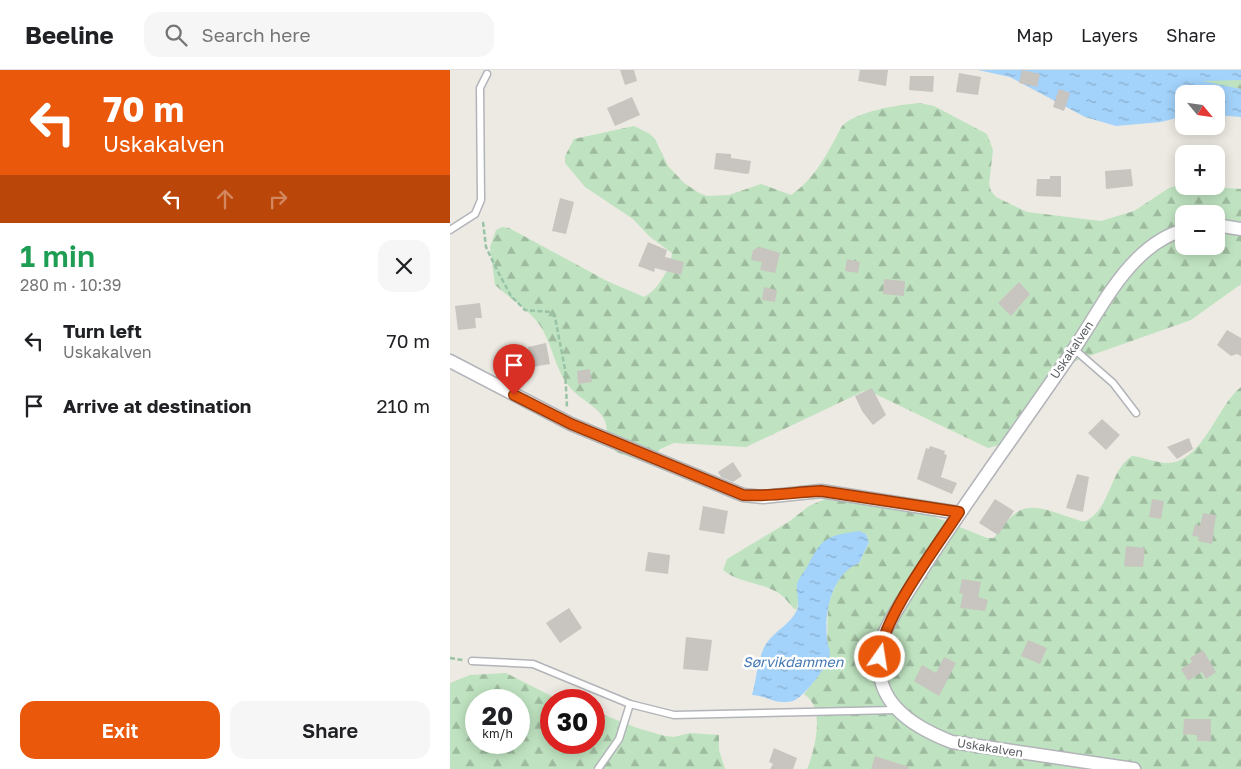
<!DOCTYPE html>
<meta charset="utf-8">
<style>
body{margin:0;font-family:"Golos Text",sans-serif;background:#f6f6f6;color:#202124;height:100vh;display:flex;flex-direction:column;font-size:19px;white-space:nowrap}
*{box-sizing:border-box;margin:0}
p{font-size:16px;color:#757577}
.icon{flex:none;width:28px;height:28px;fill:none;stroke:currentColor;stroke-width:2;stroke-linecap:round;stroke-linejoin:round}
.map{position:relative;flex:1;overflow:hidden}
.side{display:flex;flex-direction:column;background:#fff;width:450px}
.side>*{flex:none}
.top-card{background:#ea580c;color:#fff;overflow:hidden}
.needle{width:32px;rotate:119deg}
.fabs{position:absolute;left:725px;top:15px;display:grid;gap:10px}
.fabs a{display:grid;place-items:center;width:50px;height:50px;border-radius:10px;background:#fff;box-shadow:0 2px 12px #0003;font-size:25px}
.speed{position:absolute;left:15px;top:619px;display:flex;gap:10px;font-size:25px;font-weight:700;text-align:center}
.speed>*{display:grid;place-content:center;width:65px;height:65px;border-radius:50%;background:#fff;box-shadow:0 2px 12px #0003;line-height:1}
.speed small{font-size:12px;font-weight:400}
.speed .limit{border:8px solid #d22;background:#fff;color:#111}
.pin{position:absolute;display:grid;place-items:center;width:42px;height:42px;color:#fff;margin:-51px -21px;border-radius:50% 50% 50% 0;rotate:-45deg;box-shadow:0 0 5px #0007}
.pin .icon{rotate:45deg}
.me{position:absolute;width:55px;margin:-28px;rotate:13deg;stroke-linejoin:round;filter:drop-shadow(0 0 4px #0008)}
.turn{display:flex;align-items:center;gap:18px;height:105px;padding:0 20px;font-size:22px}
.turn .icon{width:65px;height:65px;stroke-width:2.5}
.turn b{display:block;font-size:35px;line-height:42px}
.lanes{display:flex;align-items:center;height:48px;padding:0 20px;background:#0003;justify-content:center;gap:25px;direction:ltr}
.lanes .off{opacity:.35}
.round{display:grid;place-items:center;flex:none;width:52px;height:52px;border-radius:15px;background:#f6f6f6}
.overview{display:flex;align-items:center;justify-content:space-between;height:85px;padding:0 20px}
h1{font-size:30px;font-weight:600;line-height:38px;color:#1e9e55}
.primary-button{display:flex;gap:10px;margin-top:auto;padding:10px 20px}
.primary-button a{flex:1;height:58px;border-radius:15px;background:#ea580c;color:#fff;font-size:20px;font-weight:600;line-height:58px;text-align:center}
.primary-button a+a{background:#f6f6f6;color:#202124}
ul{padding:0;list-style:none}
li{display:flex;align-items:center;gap:15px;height:65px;padding:0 20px}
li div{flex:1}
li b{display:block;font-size:19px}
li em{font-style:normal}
header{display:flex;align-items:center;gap:30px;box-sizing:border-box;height:70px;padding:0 25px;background:#fff;border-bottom:1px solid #e0e0e0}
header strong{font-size:24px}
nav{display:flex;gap:28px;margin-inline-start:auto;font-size:18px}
.search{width:350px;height:45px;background:#f6f6f6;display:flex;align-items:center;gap:12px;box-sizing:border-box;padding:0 18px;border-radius:15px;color:#757577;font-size:19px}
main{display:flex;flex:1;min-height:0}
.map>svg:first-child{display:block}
</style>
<header>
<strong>Beeline</strong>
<div class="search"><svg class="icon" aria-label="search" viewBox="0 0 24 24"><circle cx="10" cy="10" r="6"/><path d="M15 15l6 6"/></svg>Search here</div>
<nav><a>Map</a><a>Layers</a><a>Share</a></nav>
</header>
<main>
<section class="side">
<div class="top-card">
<div class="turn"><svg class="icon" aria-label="left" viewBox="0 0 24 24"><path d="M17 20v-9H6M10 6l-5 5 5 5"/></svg><div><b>70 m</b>Uskakalven</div></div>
<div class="lanes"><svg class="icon" aria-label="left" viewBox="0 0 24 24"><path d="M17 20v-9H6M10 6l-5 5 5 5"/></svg><svg class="icon off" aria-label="ahead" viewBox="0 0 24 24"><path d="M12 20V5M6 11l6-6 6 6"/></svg><svg class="icon off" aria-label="right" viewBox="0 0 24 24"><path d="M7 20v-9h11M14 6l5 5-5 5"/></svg></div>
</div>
<div class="overview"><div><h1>1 min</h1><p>280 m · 10:39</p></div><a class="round"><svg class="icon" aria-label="close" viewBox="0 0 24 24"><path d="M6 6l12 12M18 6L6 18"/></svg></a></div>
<ul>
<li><svg class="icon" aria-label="left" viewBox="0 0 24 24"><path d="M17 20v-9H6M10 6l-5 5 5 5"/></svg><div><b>Turn left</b><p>Uskakalven</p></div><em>70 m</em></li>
<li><svg class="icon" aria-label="arrive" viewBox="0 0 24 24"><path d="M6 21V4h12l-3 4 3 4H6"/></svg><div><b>Arrive at destination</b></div><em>210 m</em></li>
</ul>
<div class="primary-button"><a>Exit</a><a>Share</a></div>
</section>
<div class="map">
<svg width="791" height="699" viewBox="0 0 791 699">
<defs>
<pattern id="forest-firs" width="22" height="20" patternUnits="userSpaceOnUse" patternTransform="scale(1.25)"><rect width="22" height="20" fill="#bfe3c0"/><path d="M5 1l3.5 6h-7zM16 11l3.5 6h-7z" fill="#9ebb9f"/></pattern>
<pattern id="water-ripples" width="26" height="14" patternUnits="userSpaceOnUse" patternTransform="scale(1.25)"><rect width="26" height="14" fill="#a3d2fa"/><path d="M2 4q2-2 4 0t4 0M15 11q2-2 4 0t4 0" fill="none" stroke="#88aece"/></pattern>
</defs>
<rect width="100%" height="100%" fill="#eceae2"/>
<!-- forest -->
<g fill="url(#forest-firs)" fill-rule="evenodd">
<path d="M773,9L791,10V19L755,13L752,11Z"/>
<path d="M469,33L484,36L537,64L543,80L539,114L541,121L546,127L577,142L651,151L684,141L719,118L728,115L791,119V214L741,250L625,291L608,304L554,374L538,378L421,322L414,321L296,377L224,373L210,379L199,394L166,382L156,368C162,339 133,335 118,315C102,294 102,266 83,247C72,235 57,226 45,215L40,177L46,160L52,157L59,158L157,211L194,227C208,220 221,198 222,183L200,167L183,149L135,117L115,93V86L124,69L184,56L200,64L205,69L218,96L234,113L249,123L257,126L279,125L311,114L341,125C366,108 378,82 392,56C407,41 448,35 469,33ZM734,144H766V176H734Z"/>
<path d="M791,317V699H357C364,684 371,652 364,636C362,631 358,627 354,624L366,609L377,583L378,533L393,499L409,493L419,472L416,464L351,526L346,540C339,535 336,527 327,522C310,512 288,513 273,500L277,489L340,451L359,436L380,427L475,443L537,468H544C572,427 582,435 625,449C630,451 635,453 639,449C661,435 660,400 682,386C694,387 706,393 717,393C753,393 768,334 791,317Z"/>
<path d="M56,603L109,630H101V672H144V641L187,658L215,666L224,667L240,663L269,665V680L275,699H0V613L20,605ZM26,630H69V672H26Z"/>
</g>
<!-- water -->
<g fill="url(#water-ripples)">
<path d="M528,0H791V10L753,11L791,19V47L766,45V24H734V46L711,52L666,56L635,47L560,7Z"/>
<path d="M409,461L416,464L419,472L409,493C382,504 374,541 377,569C377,574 380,579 380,584C380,594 353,628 343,631C324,635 318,626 302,625C307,608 307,589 316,574C325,560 340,555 347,540C350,532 346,522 347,514C348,509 354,502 357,497C372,467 377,466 409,461Z"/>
</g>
<!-- building -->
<g fill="#c8c4bf">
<path d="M170,0H184L187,11L175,15Z"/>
<path d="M410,0H438L436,16L408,11Z"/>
<path d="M572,0L590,4L587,17L569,13Z"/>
<path d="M509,3L531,7L528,25L506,22Z"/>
<path d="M460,6H484L483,22L459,20Z"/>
<path d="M609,19L620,23L614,41L603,37Z"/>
<path d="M182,27L190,45L165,56L157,38Z"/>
<path d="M266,83L281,84V88L301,91L299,103L297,104L264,99Z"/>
<path d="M681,99L683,116L656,119L655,101Z"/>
<path d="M600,106H611V127L586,126L587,109H600Z"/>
<path d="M110,128L124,132L116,164L102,161Z"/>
<path d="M198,172L217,180L215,187L234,192L231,205L205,198L204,202L188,196Z"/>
<path d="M310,177L330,183L325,203L310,200L312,192L301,190L303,180Z"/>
<path d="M397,189L410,192L408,203L395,201Z"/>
<path d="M434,209L455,211L454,226L433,224Z"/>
<path d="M569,212L580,224L561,246L548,233Z"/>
<path d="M314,217L327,220L325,232L312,230Z"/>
<path d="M30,233L32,248H25L26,258L8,260L5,236Z"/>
<path d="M777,260L791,268V286L787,284L781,286L767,275Z"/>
<path d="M96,273L100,294L82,297L78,277Z"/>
<path d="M140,299L142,312L128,314L127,301Z"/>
<path d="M422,318L436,345L423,355L412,341L405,326Z"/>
<path d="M652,349L670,365L656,380L638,363Z"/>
<path d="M739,368L743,379L727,389L717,377Z"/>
<path d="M480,376L495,381L494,384L497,385L491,407L507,413L502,424L467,409L476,378L479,379Z"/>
<path d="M283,392L292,406L283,412L271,407L268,402Z"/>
<path d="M627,404L639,407L633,442L616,438Z"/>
<path d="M545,429L564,441L548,465L529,453Z"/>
<path d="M702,429L714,431L711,449L699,447Z"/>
<path d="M253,436L278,441L274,464L249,460Z"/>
<path d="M753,443L766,445L762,474L748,471L749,467L742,466L745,454L750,456Z"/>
<path d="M676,476L695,478L693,497L674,496Z"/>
<path d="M198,482L220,485L218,504L195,501Z"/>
<path d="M512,509L531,512L528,527L538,530L535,541L510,538L513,524L509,523Z"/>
<path d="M119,538L132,558L110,573L96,553Z"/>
<path d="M236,567L262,570L258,601L233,599Z"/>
<path d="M578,570L597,578L590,594L571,586Z"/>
<path d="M753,580L766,602L756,609L752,602L738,611L731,599L742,592L740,588Z"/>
<path d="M494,587L506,593L489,626L464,611L472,595L486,603Z"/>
<path d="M734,649H761V671H747V665L733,664Z"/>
<path d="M324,678L347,688L343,699H320L323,694L319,692Z"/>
<path d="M425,686L459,697L458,699H421Z"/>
</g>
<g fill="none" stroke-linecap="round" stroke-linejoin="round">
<!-- service casing -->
<g stroke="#b2b4b9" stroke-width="9">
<g id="service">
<path d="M0,160L25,144L31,130L30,18L37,4"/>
<path d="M624,279L663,313L686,343"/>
<path d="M22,591L83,594L180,634L224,645L445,640"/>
<path d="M148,699L169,669L180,634"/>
</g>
</g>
<!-- minor casing -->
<g stroke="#b2b4b9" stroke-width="15">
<g id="minor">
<path d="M766,155L791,159"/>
<path d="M0,291L121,354L293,425L313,427L371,421L509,443"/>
<path d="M684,699L502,672C458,655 421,630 430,576C434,556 461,518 472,500C520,425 574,353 624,279C644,249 661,215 687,189C700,176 715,165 734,160"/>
</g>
</g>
<!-- path -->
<g stroke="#99c3a6" stroke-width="2.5" stroke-dasharray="5 2.5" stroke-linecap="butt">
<path d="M33,152L36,177L47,200L61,226L75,240L100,242L105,247L115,299L117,337"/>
<path d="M0,588L13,590"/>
</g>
<!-- service -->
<use href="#service" stroke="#fff" stroke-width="6"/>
<!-- minor -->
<use href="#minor" stroke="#fff" stroke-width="12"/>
</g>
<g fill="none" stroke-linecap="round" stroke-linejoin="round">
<!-- route casing -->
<g stroke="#983908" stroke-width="12">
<path id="route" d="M64,325L121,354L293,425C319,427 345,422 371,421L509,442C488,475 430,551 430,587"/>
</g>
<!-- route -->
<use href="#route" stroke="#ea580c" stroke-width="9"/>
</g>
<g text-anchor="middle" stroke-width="5" stroke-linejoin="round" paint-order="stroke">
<!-- street labels -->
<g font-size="12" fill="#5a5d62" stroke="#fff">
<text transform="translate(622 280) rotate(-56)" y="4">Uskakalven</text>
<text transform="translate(540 678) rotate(9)" y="4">Uskakalven</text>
</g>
<!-- water labels -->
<g font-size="14" font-style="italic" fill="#4578b3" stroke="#fff">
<text x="343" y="597">Sørvikdammen</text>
</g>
</g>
</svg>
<div class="fabs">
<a><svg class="needle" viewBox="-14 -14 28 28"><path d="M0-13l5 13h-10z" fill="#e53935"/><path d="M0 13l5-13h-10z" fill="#757577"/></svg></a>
<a>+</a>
<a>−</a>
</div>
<div class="speed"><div>20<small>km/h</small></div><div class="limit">30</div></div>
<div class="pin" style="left:64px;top:325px;background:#d93025"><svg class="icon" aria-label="arrive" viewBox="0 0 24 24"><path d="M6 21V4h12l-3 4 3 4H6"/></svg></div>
<svg class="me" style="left:430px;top:587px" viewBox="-20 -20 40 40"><circle r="17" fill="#ea580c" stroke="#fff" stroke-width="3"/><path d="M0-11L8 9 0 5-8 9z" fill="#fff"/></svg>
</div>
</main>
